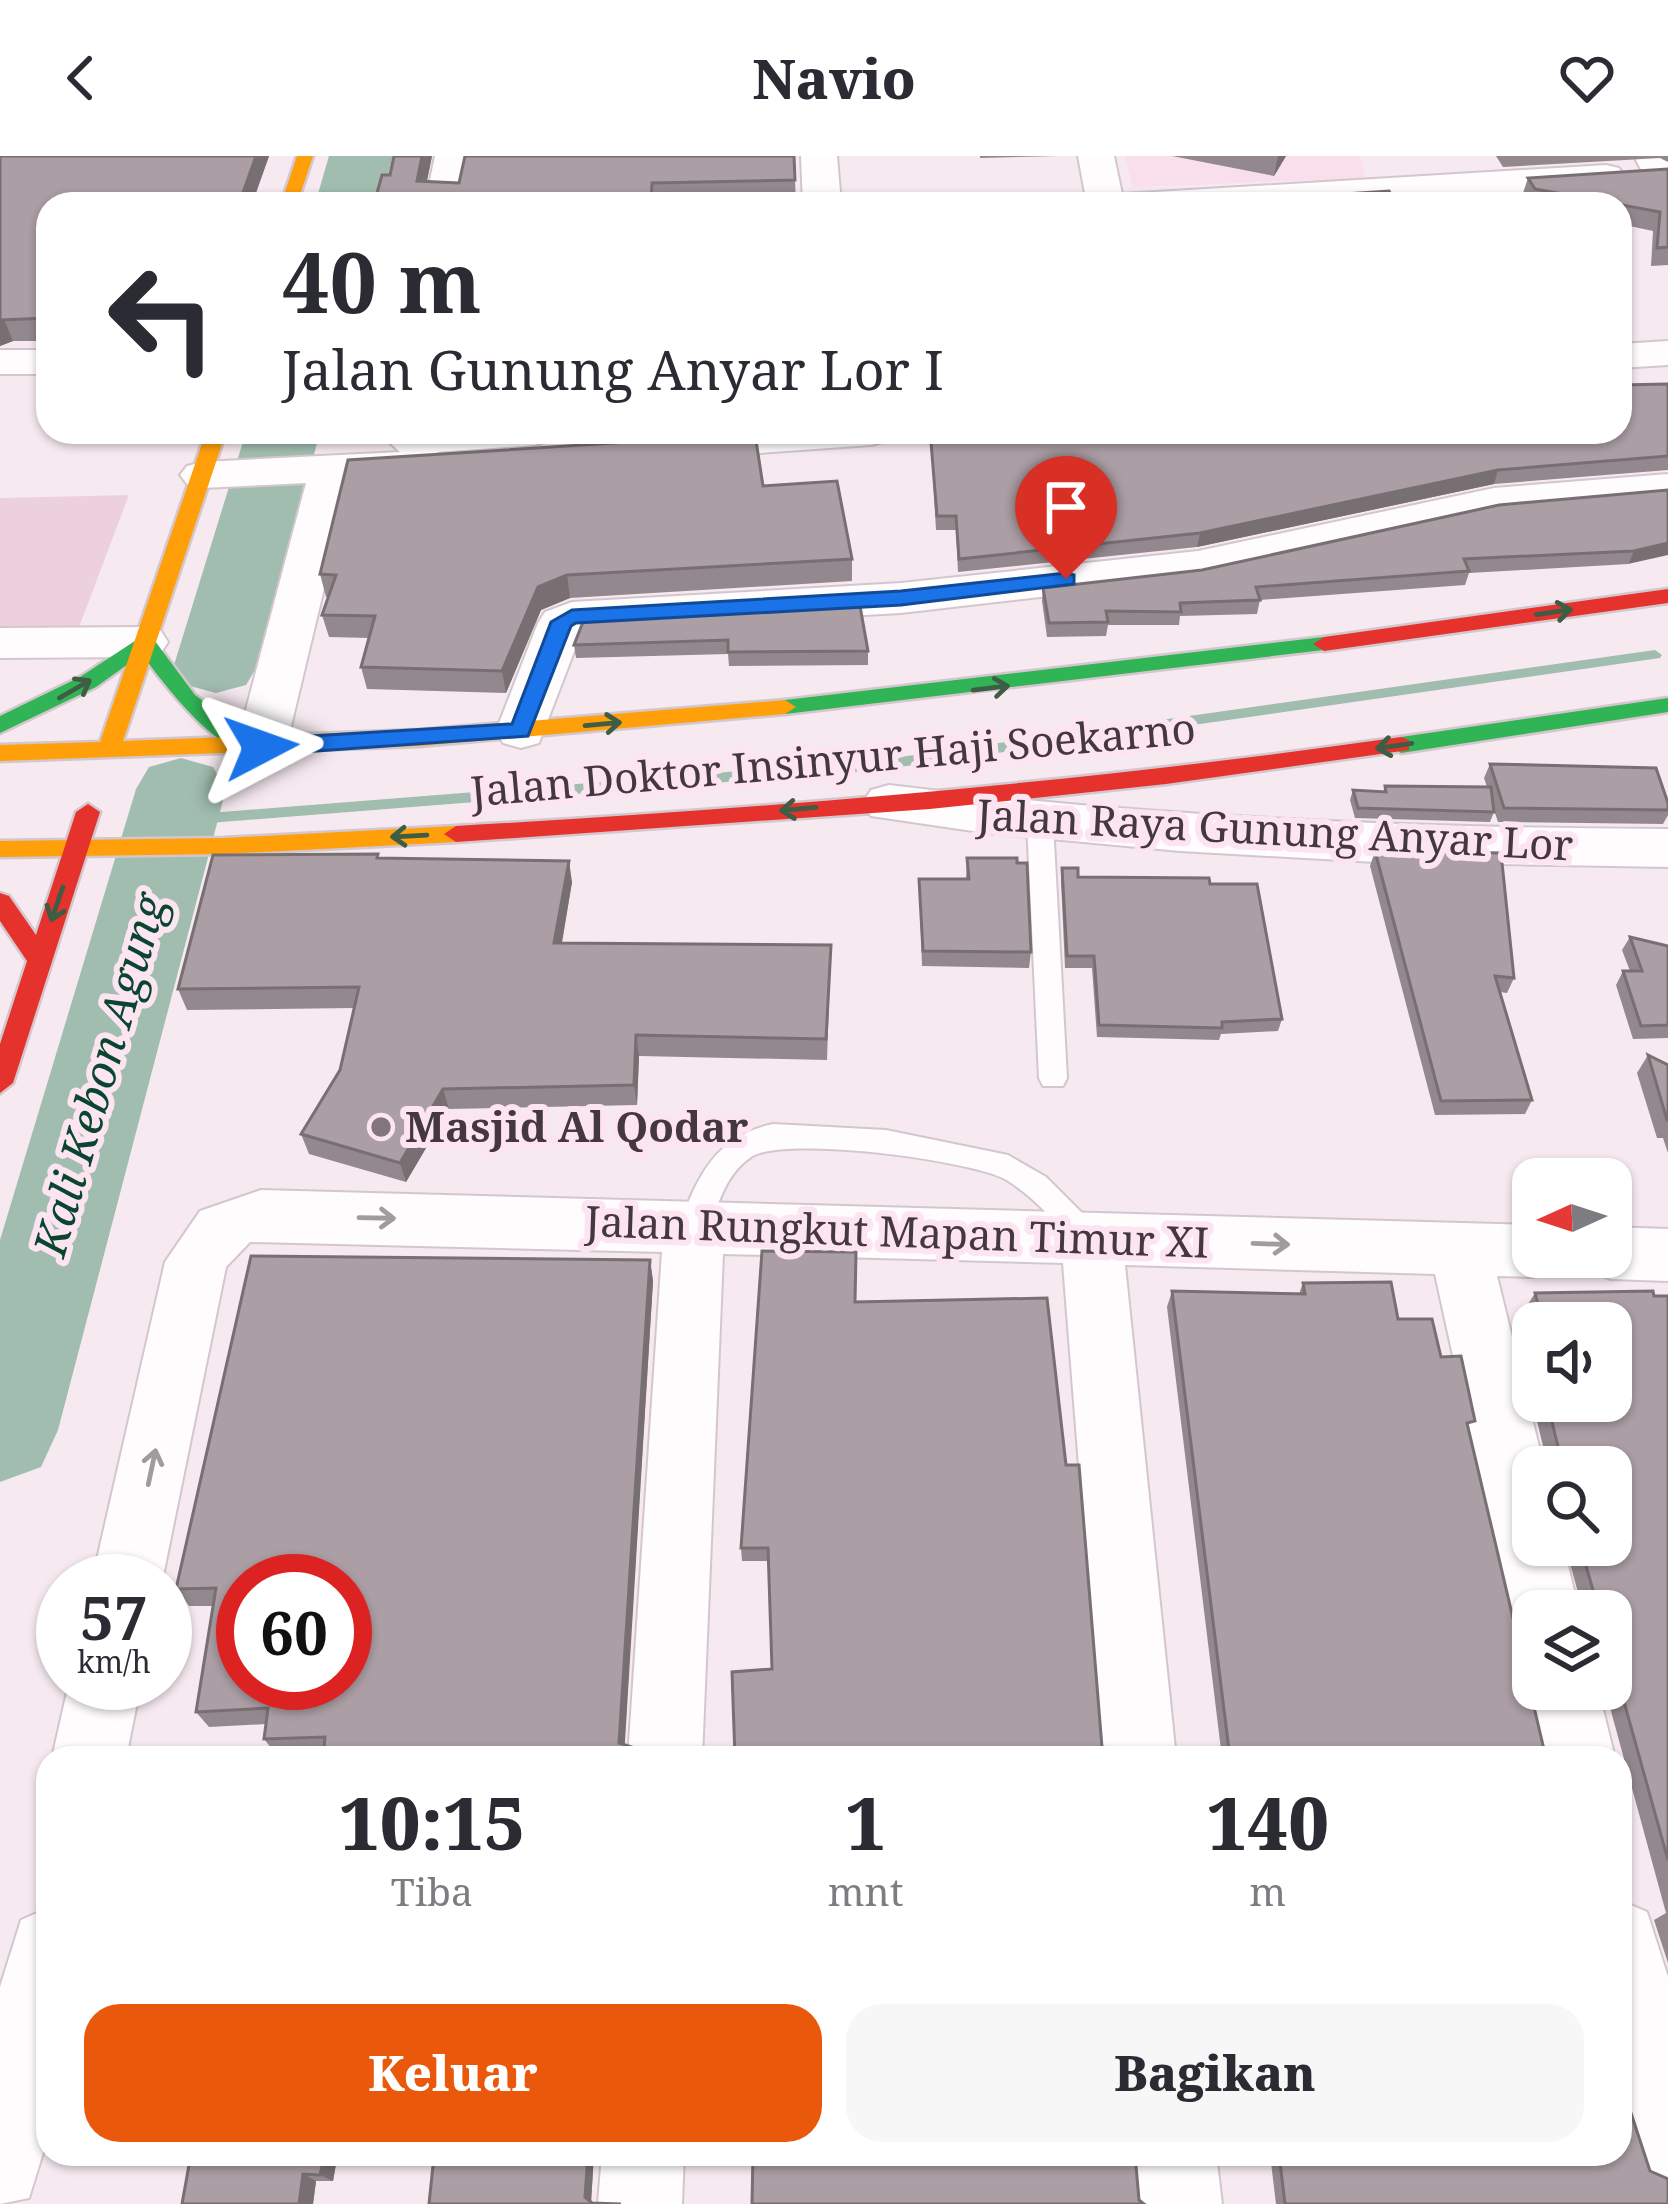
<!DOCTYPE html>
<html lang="id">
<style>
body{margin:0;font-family:"Noto Serif",serif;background:#f7f7f7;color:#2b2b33;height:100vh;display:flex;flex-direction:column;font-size:45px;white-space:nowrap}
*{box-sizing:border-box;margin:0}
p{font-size:39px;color:#7c7c81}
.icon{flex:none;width:66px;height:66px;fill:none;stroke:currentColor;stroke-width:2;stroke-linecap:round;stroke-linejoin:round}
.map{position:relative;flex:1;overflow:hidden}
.panel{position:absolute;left:36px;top:1590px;width:1596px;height:420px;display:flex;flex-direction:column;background:#fff;border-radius:36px;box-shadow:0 3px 9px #0004}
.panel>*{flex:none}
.banner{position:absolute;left:36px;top:36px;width:1596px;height:252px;border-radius:36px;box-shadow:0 3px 9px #0004;background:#fff;color:#2b2b33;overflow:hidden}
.needle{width:78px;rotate:267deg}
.buttons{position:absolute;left:1512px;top:1002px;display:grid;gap:24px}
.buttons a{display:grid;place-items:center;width:120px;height:120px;border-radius:24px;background:#fff;box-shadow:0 3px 9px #0004;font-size:60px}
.speed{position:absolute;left:36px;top:1398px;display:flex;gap:24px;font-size:60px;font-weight:700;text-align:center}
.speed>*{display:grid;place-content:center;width:156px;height:156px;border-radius:50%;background:#fff;box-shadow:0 3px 9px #0004;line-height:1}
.speed small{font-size:30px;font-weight:400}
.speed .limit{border:18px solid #d22;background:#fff;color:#111}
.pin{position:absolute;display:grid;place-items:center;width:102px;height:102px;color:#fff;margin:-123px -51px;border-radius:50% 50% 50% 0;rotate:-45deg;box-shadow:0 0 12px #0007}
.pin .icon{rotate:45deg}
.me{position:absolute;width:132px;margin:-66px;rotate:86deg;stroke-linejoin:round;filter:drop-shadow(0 0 9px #0008)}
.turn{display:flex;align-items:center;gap:42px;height:252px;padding:0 48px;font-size:54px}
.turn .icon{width:156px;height:156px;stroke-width:2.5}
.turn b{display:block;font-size:84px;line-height:102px}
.eta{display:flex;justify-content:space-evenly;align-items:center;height:204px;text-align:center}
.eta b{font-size:72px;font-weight:800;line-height:84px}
.action{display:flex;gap:24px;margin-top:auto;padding:24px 48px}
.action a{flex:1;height:138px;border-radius:36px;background:#ea580c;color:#fff;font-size:48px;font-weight:800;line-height:138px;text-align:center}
.action a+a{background:#f7f7f7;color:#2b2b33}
header{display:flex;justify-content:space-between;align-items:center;height:156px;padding:0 48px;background:#fff;font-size:54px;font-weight:800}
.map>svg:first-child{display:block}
</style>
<header><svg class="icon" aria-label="back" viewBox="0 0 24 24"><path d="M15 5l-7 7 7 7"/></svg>Navio<svg class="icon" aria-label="heart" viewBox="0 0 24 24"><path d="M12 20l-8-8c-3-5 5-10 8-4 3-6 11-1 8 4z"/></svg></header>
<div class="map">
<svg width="1668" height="2048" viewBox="0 0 1668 2048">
<rect width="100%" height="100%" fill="#f6eaf0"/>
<!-- built -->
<path fill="#f9deec" d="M1125,0H1360L1366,22L1133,31Z"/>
<!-- green -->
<path fill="#edd0de" d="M129,339L79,471L0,470V342Z"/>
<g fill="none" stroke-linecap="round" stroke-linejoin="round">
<!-- stream -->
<path fill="#a1bdaf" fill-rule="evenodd" d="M1655,494L1662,499L1660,502L879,614L172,670L164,665L172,660L879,604Z"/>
<!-- river -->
<g fill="#a1bdaf" fill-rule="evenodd">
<path d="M329,0H393L381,48H315Z"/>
<path d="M246,276H320L258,509L246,529L216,537L186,529L174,509Z"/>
<path d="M181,602L213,611L226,633L58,1274L41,1311L0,1326V1084L136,633L149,611Z"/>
</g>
<!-- lane casing -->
<g stroke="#d3c7cd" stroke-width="4">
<g id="lane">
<path d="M1040,658L1053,667L1067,922L1063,930H1043L1039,922L1027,667Z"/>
<path d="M773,968L886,974L1008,999L1046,1021L1107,1082L1103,1091L1092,1095L1081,1091C1057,1069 1034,1040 1005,1023C970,1004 783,979 751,1001C723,1020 719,1051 705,1079L694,1083L683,1079L679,1070C698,1019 716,980 773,968Z"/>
</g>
</g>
<!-- street casing -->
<g stroke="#d3c7cd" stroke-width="4">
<g id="street">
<path d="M435,0H471L463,48H425Z"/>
<path d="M801,0H837L841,48H803Z"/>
<path d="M1078,0H1114L1122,38L1606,9L1619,12L1624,20L1619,28L1606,31L1317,48H1087Z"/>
<path d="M1634,0H1668V44L1655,41Z"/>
<path d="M1668,185V209L1620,212V188Z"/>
<rect x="0" y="194" width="48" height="24"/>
<path d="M390,276H556L550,285L535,289L437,296L452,307L445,316L350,324L286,591L279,603L261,608L243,603L236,591L306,327L202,332L187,328L180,319L187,310L202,306L400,296L388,285Z"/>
<path d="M691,276H892L886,285L871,289L675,303L660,299L653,290L660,281Z"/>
<path d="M1668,318V344L1494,358L1198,423L901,457L582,475L539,587L521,592L503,587L496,575L538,467L545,456L572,446L901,427L1198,395L1494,332Z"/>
<path d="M144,471L161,475L168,486L161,497L144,501L0,502V472Z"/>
<path d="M889,629C1148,661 1407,672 1668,673V711L1375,706L1180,695L986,677L871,660L863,647L871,634Z"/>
<path d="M261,1034L1533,1069V1101H1561L1555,1113L1533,1121L1497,1120L1544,1311H1533V1389H1563L1579,1455H1533V1484L1519,1479L1509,1455L1435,1118L1125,1109L1176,1602H1102L1063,1107L723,1098L702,1602H628L662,1096L250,1086L226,1111L162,1425H92L165,1106L200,1055Z"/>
<path d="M1611,1071L1668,1073V1125L1611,1123L1589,1115L1582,1101H1611Z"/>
<path d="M1533,1517V1533H1598L1615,1602H1541L1526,1533Z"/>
<path d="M69,1527H141L126,1602H52Z"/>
<path d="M1620,1744L1647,1756L1668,1821V2031L1639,2019L1620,1959Z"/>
<path d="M48,1752V1981L29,2042L0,2048V1831L21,1764Z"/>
<path d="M602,1998H684L682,2048H598Z"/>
<path d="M1134,1998H1216L1222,2048H1138Z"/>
</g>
</g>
<!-- fast casing -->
<g stroke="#d3c7cd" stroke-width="5">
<g id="fast">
<path d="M144,479L152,481L195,539L258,587V597C221,604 162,526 142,498L96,531L0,577V560L80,521Z"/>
<path d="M1324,481L1335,488L1332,493L785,558L774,551L785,544Z"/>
<path d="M1668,542V556L1401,597L1390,589L1401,581Z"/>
</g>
</g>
<!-- slow casing -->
<g stroke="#d3c7cd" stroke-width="5">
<g id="slow">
<path d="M297,0H313L297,48H281Z"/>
<path d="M206,276H226L123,585L419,574L785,544L796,551L785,558L419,590L0,605V589L100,586Z"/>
<path d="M456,670L468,678L456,686L224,698L0,701V685L224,682Z"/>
</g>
</g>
<!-- jam casing -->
<g stroke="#d3c7cd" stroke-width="5">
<g id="jam">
<path d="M1668,433V447L1324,495L1313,488L1324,481Z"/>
<path d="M1401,581L1409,584V594L1166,628L930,653L456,686L444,678L456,670C772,652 1087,626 1401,581Z"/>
<path d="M88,648L100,656L13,927L0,937V888L27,805L0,765V737L9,740L36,779L76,656Z"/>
</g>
</g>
<!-- lane -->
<use href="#lane" fill="#fefcfd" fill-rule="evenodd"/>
<!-- street -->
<use href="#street" fill="#fefcfd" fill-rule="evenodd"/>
<!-- fast -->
<use href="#fast" fill="#30b455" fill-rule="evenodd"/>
<!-- slow -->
<use href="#slow" fill="#ff9f0a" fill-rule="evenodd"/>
<!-- jam -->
<use href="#jam" fill="#e5322d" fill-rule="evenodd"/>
</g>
<!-- wall -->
<g fill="#93888d">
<path d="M0,0H269L252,48H48V185H13L0,190Z"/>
<path d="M432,0L427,25L459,27L794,0L796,48H374L390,19Z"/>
<path d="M980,0H1059L980,2Z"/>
<path d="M1172,0H1286L1274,20Z"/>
<path d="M1496,0H1668V6L1660,2L1503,11Z"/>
<path d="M1668,13V109L1651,110L1653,75L1620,68V48H1528L1522,40L1528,22Z"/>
<path d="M1668,228V314L1494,328L1197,391L958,416L956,374H936L931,286L1022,285V276H1620Z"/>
<path d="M763,330L852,403V425L570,442L541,454L506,537L367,533L361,511L369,482L329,481L322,459L328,441H326L320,418Z"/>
<path d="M1668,334L1628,408L1469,417L1465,429L1260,444L1257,458L1180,460L1179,469H1108L1106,480L1047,481L1042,445L1043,432L1202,414Z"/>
<path d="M860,450L868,495V509L729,510L728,498L576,502L574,489Z"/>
<path d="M1490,608L1668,647V659L1663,668L1498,666L1493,651L1494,656L1490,666L1355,662L1350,644L1353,634L1383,636L1385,630L1487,631L1484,622Z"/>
<path d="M1375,695L1514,822L1507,837L1500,836L1532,944L1525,958L1435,959L1370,710Z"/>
<path d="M379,702L572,726L562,787L831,789L827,904L639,900L637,949L449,953L406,1026L309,998L301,978L340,914L354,852L187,854L178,833Z"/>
<path d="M967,702L1031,796L1029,812L922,810L919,723H966Z"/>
<path d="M1062,712L1078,721L1210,728L1282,863L1278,875L1221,878L1219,884L1097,881L1092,812H1065L1061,724Z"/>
<path d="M1630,781L1668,790V882L1633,883L1616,829L1623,815H1630L1622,794Z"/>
<path d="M1648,899L1668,909V997L1663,982H1657L1637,917Z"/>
<path d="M650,1104L653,1125L624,1589L276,1598L264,1583L266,1568L209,1571L196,1556L213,1450H189L176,1433Z"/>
<path d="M1303,1127L1398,1163L1441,1201L1469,1275L1546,1602H1222L1167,1151L1172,1135L1299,1138Z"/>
<path d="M1535,1137L1668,1140V1807L1654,1764L1666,1757L1605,1533H1611V1455H1583L1565,1389H1611V1311H1548L1525,1215L1533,1203V1245H1611V1167H1533V1182L1525,1153Z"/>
<path d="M855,1146L1066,1309L1102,1591L1126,1602L772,1513L769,1405H742L741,1392Z"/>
<path d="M1630,1954L1650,2015L1668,2048H1276L1270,1998H1620Z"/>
<path d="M191,1998H594L591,2045L429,2048L434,2007L336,2008L333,2025H316L313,2048H182Z"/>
</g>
<!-- shaded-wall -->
<g fill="#786f73">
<path d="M256,0H269L252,48H239Z"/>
<path d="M422,0H432L422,48L417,25Z"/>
<path d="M1278,0H1286L1274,20Z"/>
<path d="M4,163L13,185L0,190V164Z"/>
<path d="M1498,314L1494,328L1197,391L1200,377Z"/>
<path d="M1668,387V399L1628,408L1634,395Z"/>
<path d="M567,419L570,442L541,454L506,537L502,515L538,431Z"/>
<path d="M569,705L572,726L558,808L554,787Z"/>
<path d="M636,879L639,900L637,949L634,929Z"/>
<path d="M443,933L449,953L406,1026L400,1007Z"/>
<path d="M650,1104L653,1125L624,1602L619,1587Z"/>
<path d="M588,1998H594L591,2047L585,2041Z"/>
<path d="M324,2001L336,2008L333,2025L320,2019Z"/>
<path d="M303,2018L316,2025L313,2048H299Z"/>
</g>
<!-- building -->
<g fill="#ab9ea4" stroke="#786f73" stroke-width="3" fill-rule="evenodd">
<path d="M0,0H256L239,48H48V162L0,164Z"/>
<path d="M394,0H422L417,25L459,27L465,0H794L795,24L652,27L651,48H374L382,19H390Z"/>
<path d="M1668,13V91L1657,92L1660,56L1535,33L1528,22Z"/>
<path d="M1389,35L1396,48H1348L1343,38Z"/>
<path d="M1668,228V300L1498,314L1200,377L959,403L956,360H937L931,286L1025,285L1024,276H1620V229Z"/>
<path d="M755,278L763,330L837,325L852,403L567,419L538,431L502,515L361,511L375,460L322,459L336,419L320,418L348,304Z"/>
<path d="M1668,334V387L1634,395L1464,403L1469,415L1256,431L1260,444L1180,447L1181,456L1106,455L1108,466L1049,467L1043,432L1202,414L1499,349Z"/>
<path d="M860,450L868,495L728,496V484L574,489L583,466Z"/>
<path d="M1490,608L1656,612L1668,647V654L1504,652Z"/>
<path d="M1385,630L1491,631L1494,656L1358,652L1353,634L1386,636Z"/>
<path d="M1375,695L1501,697L1514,822L1495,820L1532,944L1441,945Z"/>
<path d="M378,698L377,702L569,705L554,787L831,789L826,883L636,879L634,929L443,933L400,1007L301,978L340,914L359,831L178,833L213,699Z"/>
<path d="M967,702H1017V707H1027L1031,796L923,795L919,723H969Z"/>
<path d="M1062,712H1078V721L1209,722L1210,728H1257L1282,863L1222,866V872L1099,869L1094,800H1067Z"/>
<path d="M1630,781L1668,790V869L1641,870L1623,815H1642Z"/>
<path d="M1648,899L1668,909V964H1667Z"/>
<path d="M762,1095L856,1096L855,1146L1047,1142L1066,1309H1079L1102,1591L1125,1595L1126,1602H735L732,1516L772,1513L768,1392H741Z"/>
<path d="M251,1100L650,1104L619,1587L635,1592V1602H323L325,1581L264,1583L268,1552L196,1556L216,1432L176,1433ZM243,1425H345V1527H243Z"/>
<path d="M1391,1126L1398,1163H1432L1441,1201L1461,1200L1475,1265L1467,1267L1546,1602H1230L1172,1135L1305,1138L1303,1127Z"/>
<path d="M1653,1135L1654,1140H1668V1704L1611,1499V1455H1599L1580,1389H1611V1311H1559L1556,1300L1559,1295L1547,1245H1611V1167H1543L1535,1137Z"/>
<path d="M1620,1756H1629L1630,1954L1650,2015L1668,2023V2048H1285L1279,1998H1620Z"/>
<path d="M191,1998H588L585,2041L592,2047L621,2048H429L434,2000L324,2001L320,2019L303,2018L299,2048H182Z"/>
<path d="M753,1998H1135L1139,2044L1144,2048H752Z"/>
</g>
<!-- one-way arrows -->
<defs><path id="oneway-shaft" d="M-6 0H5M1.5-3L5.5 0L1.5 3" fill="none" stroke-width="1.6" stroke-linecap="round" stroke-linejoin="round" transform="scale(3)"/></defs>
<g stroke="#3e5d45">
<use href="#oneway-shaft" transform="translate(1554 456) rotate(-8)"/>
<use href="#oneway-shaft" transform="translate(991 532) rotate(-7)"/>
<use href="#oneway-shaft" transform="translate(75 533) rotate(-30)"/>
<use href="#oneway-shaft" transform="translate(603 568) rotate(-5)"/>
<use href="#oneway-shaft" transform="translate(1394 590) rotate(172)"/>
<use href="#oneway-shaft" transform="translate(798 653) rotate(175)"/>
<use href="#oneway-shaft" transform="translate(409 680) rotate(177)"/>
<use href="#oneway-shaft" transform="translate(57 748) rotate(109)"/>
</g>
<g stroke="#a19a9e">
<use href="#oneway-shaft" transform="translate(377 1062) rotate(1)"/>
<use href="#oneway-shaft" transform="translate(1271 1088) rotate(2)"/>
<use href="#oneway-shaft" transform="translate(152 1311) rotate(-78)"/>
</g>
<!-- route -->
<path fill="#1a73e8" stroke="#114b97" stroke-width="3" d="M1066,417L1074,419V428L901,449L576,467L571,470L528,580L261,599L249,591L261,583L512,568L551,466L572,454L901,435Z"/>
<!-- markers -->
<circle fill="#82767c" stroke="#fce4f0" stroke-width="4.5" cx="381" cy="971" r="12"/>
<g text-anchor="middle" stroke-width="12" stroke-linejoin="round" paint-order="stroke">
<!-- street labels -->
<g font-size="42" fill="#44383e" stroke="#fce4f0">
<text transform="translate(833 604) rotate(-5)" y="15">Jalan Doktor Insinyur Haji Soekarno</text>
<text transform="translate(1275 674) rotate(3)" y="15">Jalan Raya Gunung Anyar Lor</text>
<text transform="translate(897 1076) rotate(2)" y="15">Jalan Rungkut Mapan Timur XI</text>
</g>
<!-- poi labels -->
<g font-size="42" font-weight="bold" fill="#44383e" stroke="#fce4f0" text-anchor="start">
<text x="405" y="986">Masjid Al Qodar</text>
</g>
<!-- water labels -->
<g font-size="45" font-style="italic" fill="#0a462f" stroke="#fce4f0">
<text transform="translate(100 919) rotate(-74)" y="16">Kali Kebon Agung</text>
</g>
</g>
</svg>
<div class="buttons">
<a><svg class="needle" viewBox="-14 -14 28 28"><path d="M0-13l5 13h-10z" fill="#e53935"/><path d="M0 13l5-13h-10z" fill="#7c7c81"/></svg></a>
<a><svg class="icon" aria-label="sound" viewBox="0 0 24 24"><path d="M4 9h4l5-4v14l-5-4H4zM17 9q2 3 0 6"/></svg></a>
<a><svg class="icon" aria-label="search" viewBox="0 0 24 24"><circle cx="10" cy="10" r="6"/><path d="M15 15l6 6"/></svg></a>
<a><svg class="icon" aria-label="layers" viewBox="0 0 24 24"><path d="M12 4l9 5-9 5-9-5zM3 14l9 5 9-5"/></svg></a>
</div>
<div class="speed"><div>57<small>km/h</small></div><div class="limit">60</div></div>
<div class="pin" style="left:1066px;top:423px;background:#d93025"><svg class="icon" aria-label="arrive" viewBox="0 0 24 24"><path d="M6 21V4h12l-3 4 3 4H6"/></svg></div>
<svg class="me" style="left:261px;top:591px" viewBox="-20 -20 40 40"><path d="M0-17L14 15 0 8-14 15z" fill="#1a73e8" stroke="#fff" stroke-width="4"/></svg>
<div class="banner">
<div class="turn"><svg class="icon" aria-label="left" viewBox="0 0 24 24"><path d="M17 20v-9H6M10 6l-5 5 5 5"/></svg><div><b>40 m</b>Jalan Gunung Anyar Lor I</div></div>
</div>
<section class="panel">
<div class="eta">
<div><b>10:15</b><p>Tiba</p></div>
<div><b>1</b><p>mnt</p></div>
<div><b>140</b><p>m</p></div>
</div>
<div class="action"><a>Keluar</a><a>Bagikan</a></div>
</section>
</div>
